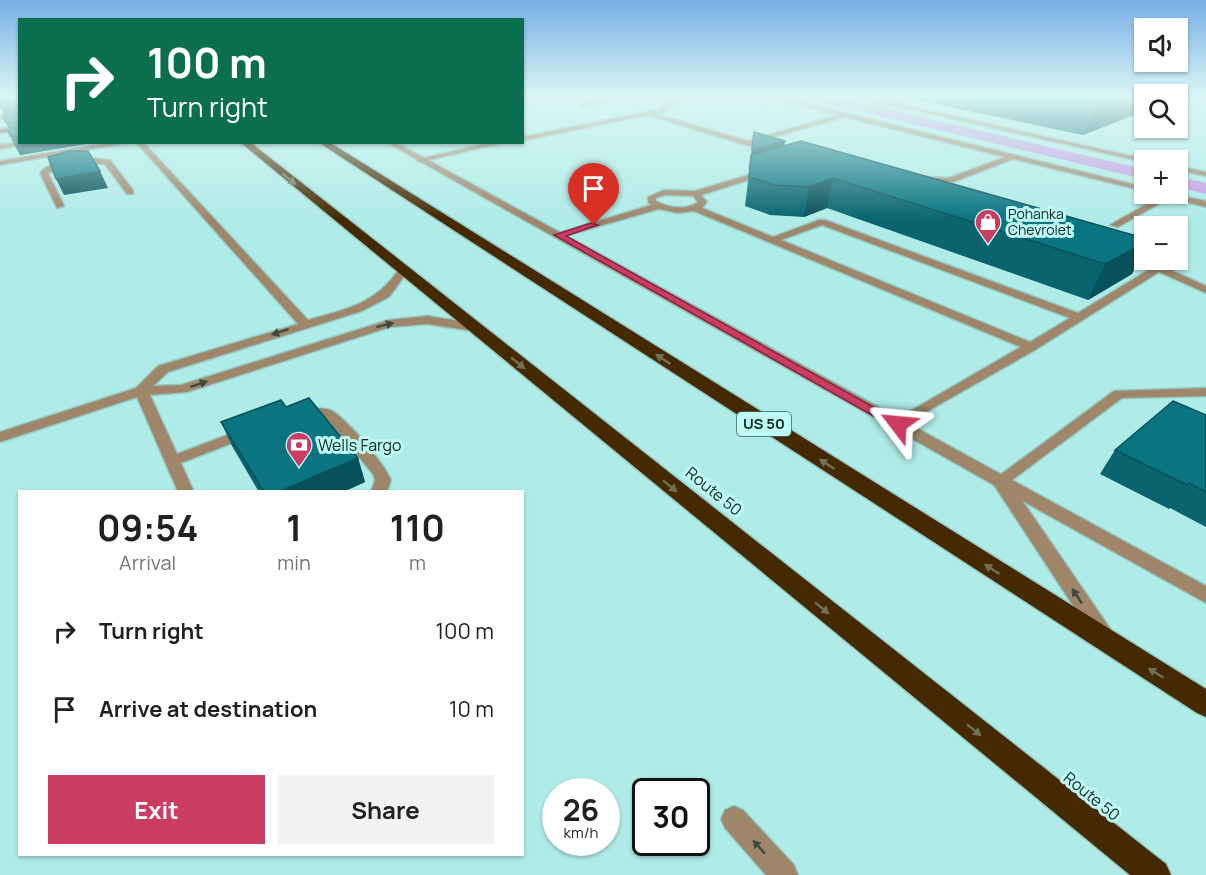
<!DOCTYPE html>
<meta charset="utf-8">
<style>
body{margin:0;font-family:Manrope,sans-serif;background:#f2f2f2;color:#202124;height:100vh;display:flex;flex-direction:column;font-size:22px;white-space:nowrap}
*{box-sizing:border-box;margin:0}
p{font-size:20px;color:#757577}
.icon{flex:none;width:33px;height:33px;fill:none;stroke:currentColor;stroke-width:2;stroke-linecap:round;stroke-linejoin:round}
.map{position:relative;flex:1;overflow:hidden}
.sheet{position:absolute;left:18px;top:490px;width:506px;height:366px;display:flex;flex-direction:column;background:#fff;border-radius:0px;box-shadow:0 2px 4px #0004}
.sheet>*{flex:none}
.hud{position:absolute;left:18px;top:18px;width:506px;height:126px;border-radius:0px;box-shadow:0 2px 4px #0004;background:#0b6e4f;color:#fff;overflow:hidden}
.fabs{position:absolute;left:1134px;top:18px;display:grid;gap:12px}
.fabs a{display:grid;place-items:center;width:54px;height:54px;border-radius:0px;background:#fff;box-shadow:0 2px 4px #0004;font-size:30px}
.speed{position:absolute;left:542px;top:778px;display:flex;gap:12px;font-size:30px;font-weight:700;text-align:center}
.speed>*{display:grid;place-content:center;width:78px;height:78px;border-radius:50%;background:#fff;box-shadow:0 2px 4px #0004;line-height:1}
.speed small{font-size:15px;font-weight:400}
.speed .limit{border:3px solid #111;border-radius:9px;background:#fff;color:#111}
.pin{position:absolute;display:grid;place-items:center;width:51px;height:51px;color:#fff;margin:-62px -26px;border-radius:50% 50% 50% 0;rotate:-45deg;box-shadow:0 0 6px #0007}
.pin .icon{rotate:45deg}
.me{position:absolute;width:66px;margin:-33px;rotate:299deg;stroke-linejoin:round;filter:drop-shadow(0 0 4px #0008)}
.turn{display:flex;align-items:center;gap:21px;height:126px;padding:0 30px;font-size:27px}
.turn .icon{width:78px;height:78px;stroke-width:2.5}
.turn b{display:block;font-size:42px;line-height:51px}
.eta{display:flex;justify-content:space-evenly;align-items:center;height:102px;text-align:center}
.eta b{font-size:36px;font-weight:700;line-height:42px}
.primary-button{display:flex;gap:12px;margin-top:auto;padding:12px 30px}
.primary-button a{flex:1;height:69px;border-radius:0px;background:#cb3c62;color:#fff;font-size:24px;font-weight:700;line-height:69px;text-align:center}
.primary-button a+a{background:#f2f2f2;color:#202124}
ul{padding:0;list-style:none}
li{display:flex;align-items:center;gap:18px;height:78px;padding:0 30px}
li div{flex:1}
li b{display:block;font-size:22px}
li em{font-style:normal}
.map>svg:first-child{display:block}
</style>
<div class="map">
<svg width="1206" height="875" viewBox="0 0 1206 875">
<rect width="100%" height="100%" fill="#b0ece7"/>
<!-- forest -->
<g fill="#c39ce3">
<path d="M796,96H831L1144,169V179Z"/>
<path d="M1178,176L1206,183V194L1178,187Z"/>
</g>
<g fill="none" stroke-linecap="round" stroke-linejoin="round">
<!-- lane casing -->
<g stroke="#93c9c4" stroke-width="3">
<g id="lane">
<path d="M539,96L538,97L522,101V97Z"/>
<path d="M599,96L615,99L582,107L579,105L605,99Z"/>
<path d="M654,96L675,99L703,96L677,102L664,112L656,114L747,141L838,115L765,96H776L1144,187V191L1013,159L953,182L927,181L912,185V181L926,177L949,178L1005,157L845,117L752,143L775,149L772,153L647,115L522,141V137L660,109L671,102Z"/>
<path d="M20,114V118L0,119V115Z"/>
<path d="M20,142H38L0,149V145Z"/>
<path d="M114,142H133L0,165V161Z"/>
<path d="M136,142H143L308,320C347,309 376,304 399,269L408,271L389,297L362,311L168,372L153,386L181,385L389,320L427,316L473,323L479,327L473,331L427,324L390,327L187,392L150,395L177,454L243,429H253L255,432L253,435L181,463L194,492H178L137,397L0,442V432L136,388L158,366L298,324Z"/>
<path d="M492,142H507L420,162L416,160Z"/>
<path d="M91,158L110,160L133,190V194H127L105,164H76L48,173L64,206L57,208L40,173C49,160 77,159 91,158Z"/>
<path d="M768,169H771V173L701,195L707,202L702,208L773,237L819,220H825L1078,313L1150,269L1115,258V254L1119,253L1162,266L1206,286V293L1159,272L1035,350L898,428L893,427L891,424L893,421L1021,347L694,211L678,213L659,209L561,237L553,235L651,205L648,202V197L664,190L695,191ZM665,195L693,196L698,202C685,211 670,208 656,201V198ZM822,225L1070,318L1030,342L781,240Z"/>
<path d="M1160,194H1172L1206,201V207L1169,198L1118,227L1110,225L1161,196Z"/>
<path d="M1206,388V396L1122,398L1012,480L1206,586V603L994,485L992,481L1114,391Z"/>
<path d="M302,409C311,409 322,407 330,410C344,415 386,466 391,480L387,492H371L375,480L373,474L328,420L322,417L297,416L295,413Z"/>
<path d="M734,806L743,810L794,865L798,875H766L725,828L721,819L725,810Z"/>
</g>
</g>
<!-- street casing -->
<g stroke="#93c9c4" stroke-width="3">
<g id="street">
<path d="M852,96H864L1149,160L1144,162Z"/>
<path d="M386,142H395L1006,477L1109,627L1112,633L1109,639L1102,642L1095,639L994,485Z"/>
<path d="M1178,166L1206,172V176L1178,170Z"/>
</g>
</g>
<!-- secondary casing -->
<g stroke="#93c9c4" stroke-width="3">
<path id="secondary" d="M20,127V131L0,133V129Z"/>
</g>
<!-- highway casing -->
<g stroke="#93c9c4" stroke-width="3">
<g id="highway">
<path d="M240,142H250L1166,864L1171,875H1130Z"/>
<path d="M318,142H329L1206,689V717L1197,713Z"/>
</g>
</g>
<!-- lane -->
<use href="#lane" fill="#9f866b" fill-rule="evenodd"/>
<!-- street -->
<use href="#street" fill="#9f866b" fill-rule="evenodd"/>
<!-- secondary -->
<use href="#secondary" fill="#7e5b32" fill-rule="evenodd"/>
<!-- highway -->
<use href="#highway" fill="#452903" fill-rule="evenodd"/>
</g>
<!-- wall -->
<g fill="#09646f">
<path d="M0,96H20V142H97L20,155L10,136L9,129L5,122V116Z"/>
<path d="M897,96H1144V111L1083,135Z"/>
<path d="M754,132L785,141L784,146L1132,274L1088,300L827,208L804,217L770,215L745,206Z"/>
<path d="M286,407L358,458L365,482L343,492H259L232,446L221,422Z"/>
<path d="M1206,415V527L1170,508L1169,509L1100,474L1115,450Z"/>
</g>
<!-- shaded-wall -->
<g fill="#07515a">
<path d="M0,96H12L20,111L13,110L11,108L18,122H8L1,108H3L0,102Z"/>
<path d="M1123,96H1144V111L1083,135L1096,106Z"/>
<path d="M20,135V142H97L20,155L10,136Z"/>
<path d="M785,141L781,163L751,155L749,173L752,150Z"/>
<path d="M100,171L108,188L64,195L56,179Z"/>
<path d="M833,178L827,208L804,217L809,187Z"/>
<path d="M1144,243V251L1132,274L1088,300L1105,264Z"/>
<path d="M358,458L365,482L343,492H278Z"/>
</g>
<!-- building -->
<g fill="#0a7481" stroke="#07515a" stroke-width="1.5">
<path d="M13,96H20V122H5L3,116L13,115V110L11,108H1L0,104L13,103L14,97Z"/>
<path d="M1044,96H1123L1096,106Z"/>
<path d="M20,128V135L10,136L8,130Z"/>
<path d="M754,132L785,141L752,150Z"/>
<path d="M801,141L1144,238V243L1105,264L833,178L809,187L775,185L749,177L751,155Z"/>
<path d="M69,151H88L100,171L56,179L48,157Z"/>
<path d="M309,398L358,458L278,492H264L221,422L281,400L286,407Z"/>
<path d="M1173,401L1206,415V492L1189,483L1187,485L1115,450Z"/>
</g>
<!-- one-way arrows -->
<defs><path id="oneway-solid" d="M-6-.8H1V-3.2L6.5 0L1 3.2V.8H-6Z" transform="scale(1.5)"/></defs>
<g fill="#6f7257">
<use href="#oneway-solid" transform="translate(289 179) rotate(39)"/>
<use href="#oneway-solid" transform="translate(663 359) rotate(-147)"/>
<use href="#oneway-solid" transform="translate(518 363) rotate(39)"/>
<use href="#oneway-solid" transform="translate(827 464) rotate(-147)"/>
<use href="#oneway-solid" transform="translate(670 486) rotate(39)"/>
<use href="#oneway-solid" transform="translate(992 569) rotate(-147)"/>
<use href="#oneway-solid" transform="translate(822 608) rotate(39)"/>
<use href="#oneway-solid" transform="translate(1156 673) rotate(-148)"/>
<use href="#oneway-solid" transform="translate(974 730) rotate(39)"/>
</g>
<g fill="#41483e">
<use href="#oneway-solid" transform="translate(385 325) rotate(-14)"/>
<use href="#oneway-solid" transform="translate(280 332) rotate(162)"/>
<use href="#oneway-solid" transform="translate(199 384) rotate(-18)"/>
<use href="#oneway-solid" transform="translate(1077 596) rotate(-124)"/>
<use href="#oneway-solid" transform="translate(759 847) rotate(-132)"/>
</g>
<!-- sky -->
<linearGradient id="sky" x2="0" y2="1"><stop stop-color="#76afe6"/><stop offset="0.44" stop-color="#dbf6f4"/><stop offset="1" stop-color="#dbf6f4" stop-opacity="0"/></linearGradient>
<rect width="1206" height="219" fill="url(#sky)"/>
<!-- route -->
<path fill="#cb3c62" stroke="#842740" stroke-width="1.5" d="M591,223L598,225L566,236L904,424L898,428L893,427L554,235Z"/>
<!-- icons -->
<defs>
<g id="shop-pin" transform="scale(1.35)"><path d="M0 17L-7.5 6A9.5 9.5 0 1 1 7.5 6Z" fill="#cb3c62" stroke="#bdfaf4"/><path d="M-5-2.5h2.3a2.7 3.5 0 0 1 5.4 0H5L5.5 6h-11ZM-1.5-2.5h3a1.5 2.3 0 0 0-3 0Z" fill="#fff"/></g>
<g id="bank-pin" transform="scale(1.35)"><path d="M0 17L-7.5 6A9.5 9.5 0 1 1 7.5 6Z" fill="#cb3c62" stroke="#bdfaf4"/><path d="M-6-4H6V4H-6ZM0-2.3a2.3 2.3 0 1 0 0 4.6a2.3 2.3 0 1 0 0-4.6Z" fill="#fff"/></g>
</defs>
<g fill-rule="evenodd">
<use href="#shop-pin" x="988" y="222"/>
<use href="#bank-pin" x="299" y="445"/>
</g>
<g text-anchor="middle" stroke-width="6" stroke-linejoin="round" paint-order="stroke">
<!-- far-poi labels -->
<g font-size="14" fill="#0f2725" stroke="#bdfaf4" text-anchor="start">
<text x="1008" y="219">Pohanka<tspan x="1008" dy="16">Chevrolet</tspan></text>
</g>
<!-- shield labels -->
<rect fill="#bdfaf4" stroke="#436663" stroke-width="1.5" x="737" y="412" width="54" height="24" rx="4.5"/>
<g font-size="15" font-weight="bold" fill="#0f2725">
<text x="764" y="429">US 50</text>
</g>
<!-- poi labels -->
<g font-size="16" fill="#0f2725" stroke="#bdfaf4" text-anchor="start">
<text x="318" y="451">Wells Fargo</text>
</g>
<!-- street labels -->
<g font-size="16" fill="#0f2725" stroke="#bdfaf4">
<text transform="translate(714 491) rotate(39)" y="6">Route 50</text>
<text transform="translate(1092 796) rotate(39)" y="6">Route 50</text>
</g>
</g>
</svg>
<div class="fabs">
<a><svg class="icon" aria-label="sound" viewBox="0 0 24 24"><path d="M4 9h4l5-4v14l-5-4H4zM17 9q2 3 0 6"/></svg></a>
<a><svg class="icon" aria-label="search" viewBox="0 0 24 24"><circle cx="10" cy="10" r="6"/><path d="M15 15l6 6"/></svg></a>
<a>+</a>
<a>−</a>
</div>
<div class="speed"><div>26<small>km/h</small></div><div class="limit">30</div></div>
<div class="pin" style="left:594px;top:225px;background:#d93025"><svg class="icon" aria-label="arrive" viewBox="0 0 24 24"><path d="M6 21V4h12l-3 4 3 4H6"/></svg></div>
<svg class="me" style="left:898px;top:424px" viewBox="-20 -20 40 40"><path d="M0-17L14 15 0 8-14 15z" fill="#cb3c62" stroke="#fff" stroke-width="4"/></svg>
<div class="hud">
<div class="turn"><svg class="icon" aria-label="right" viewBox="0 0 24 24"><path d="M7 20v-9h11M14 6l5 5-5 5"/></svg><div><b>100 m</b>Turn right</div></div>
</div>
<section class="sheet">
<div class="eta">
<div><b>09:54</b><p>Arrival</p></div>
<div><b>1</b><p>min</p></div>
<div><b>110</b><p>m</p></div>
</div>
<ul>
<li><svg class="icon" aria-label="right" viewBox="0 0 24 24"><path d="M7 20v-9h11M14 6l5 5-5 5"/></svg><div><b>Turn right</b></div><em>100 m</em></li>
<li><svg class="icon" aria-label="arrive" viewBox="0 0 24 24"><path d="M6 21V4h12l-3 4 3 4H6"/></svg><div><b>Arrive at destination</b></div><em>10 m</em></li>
</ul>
<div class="primary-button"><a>Exit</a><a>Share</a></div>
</section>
</div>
